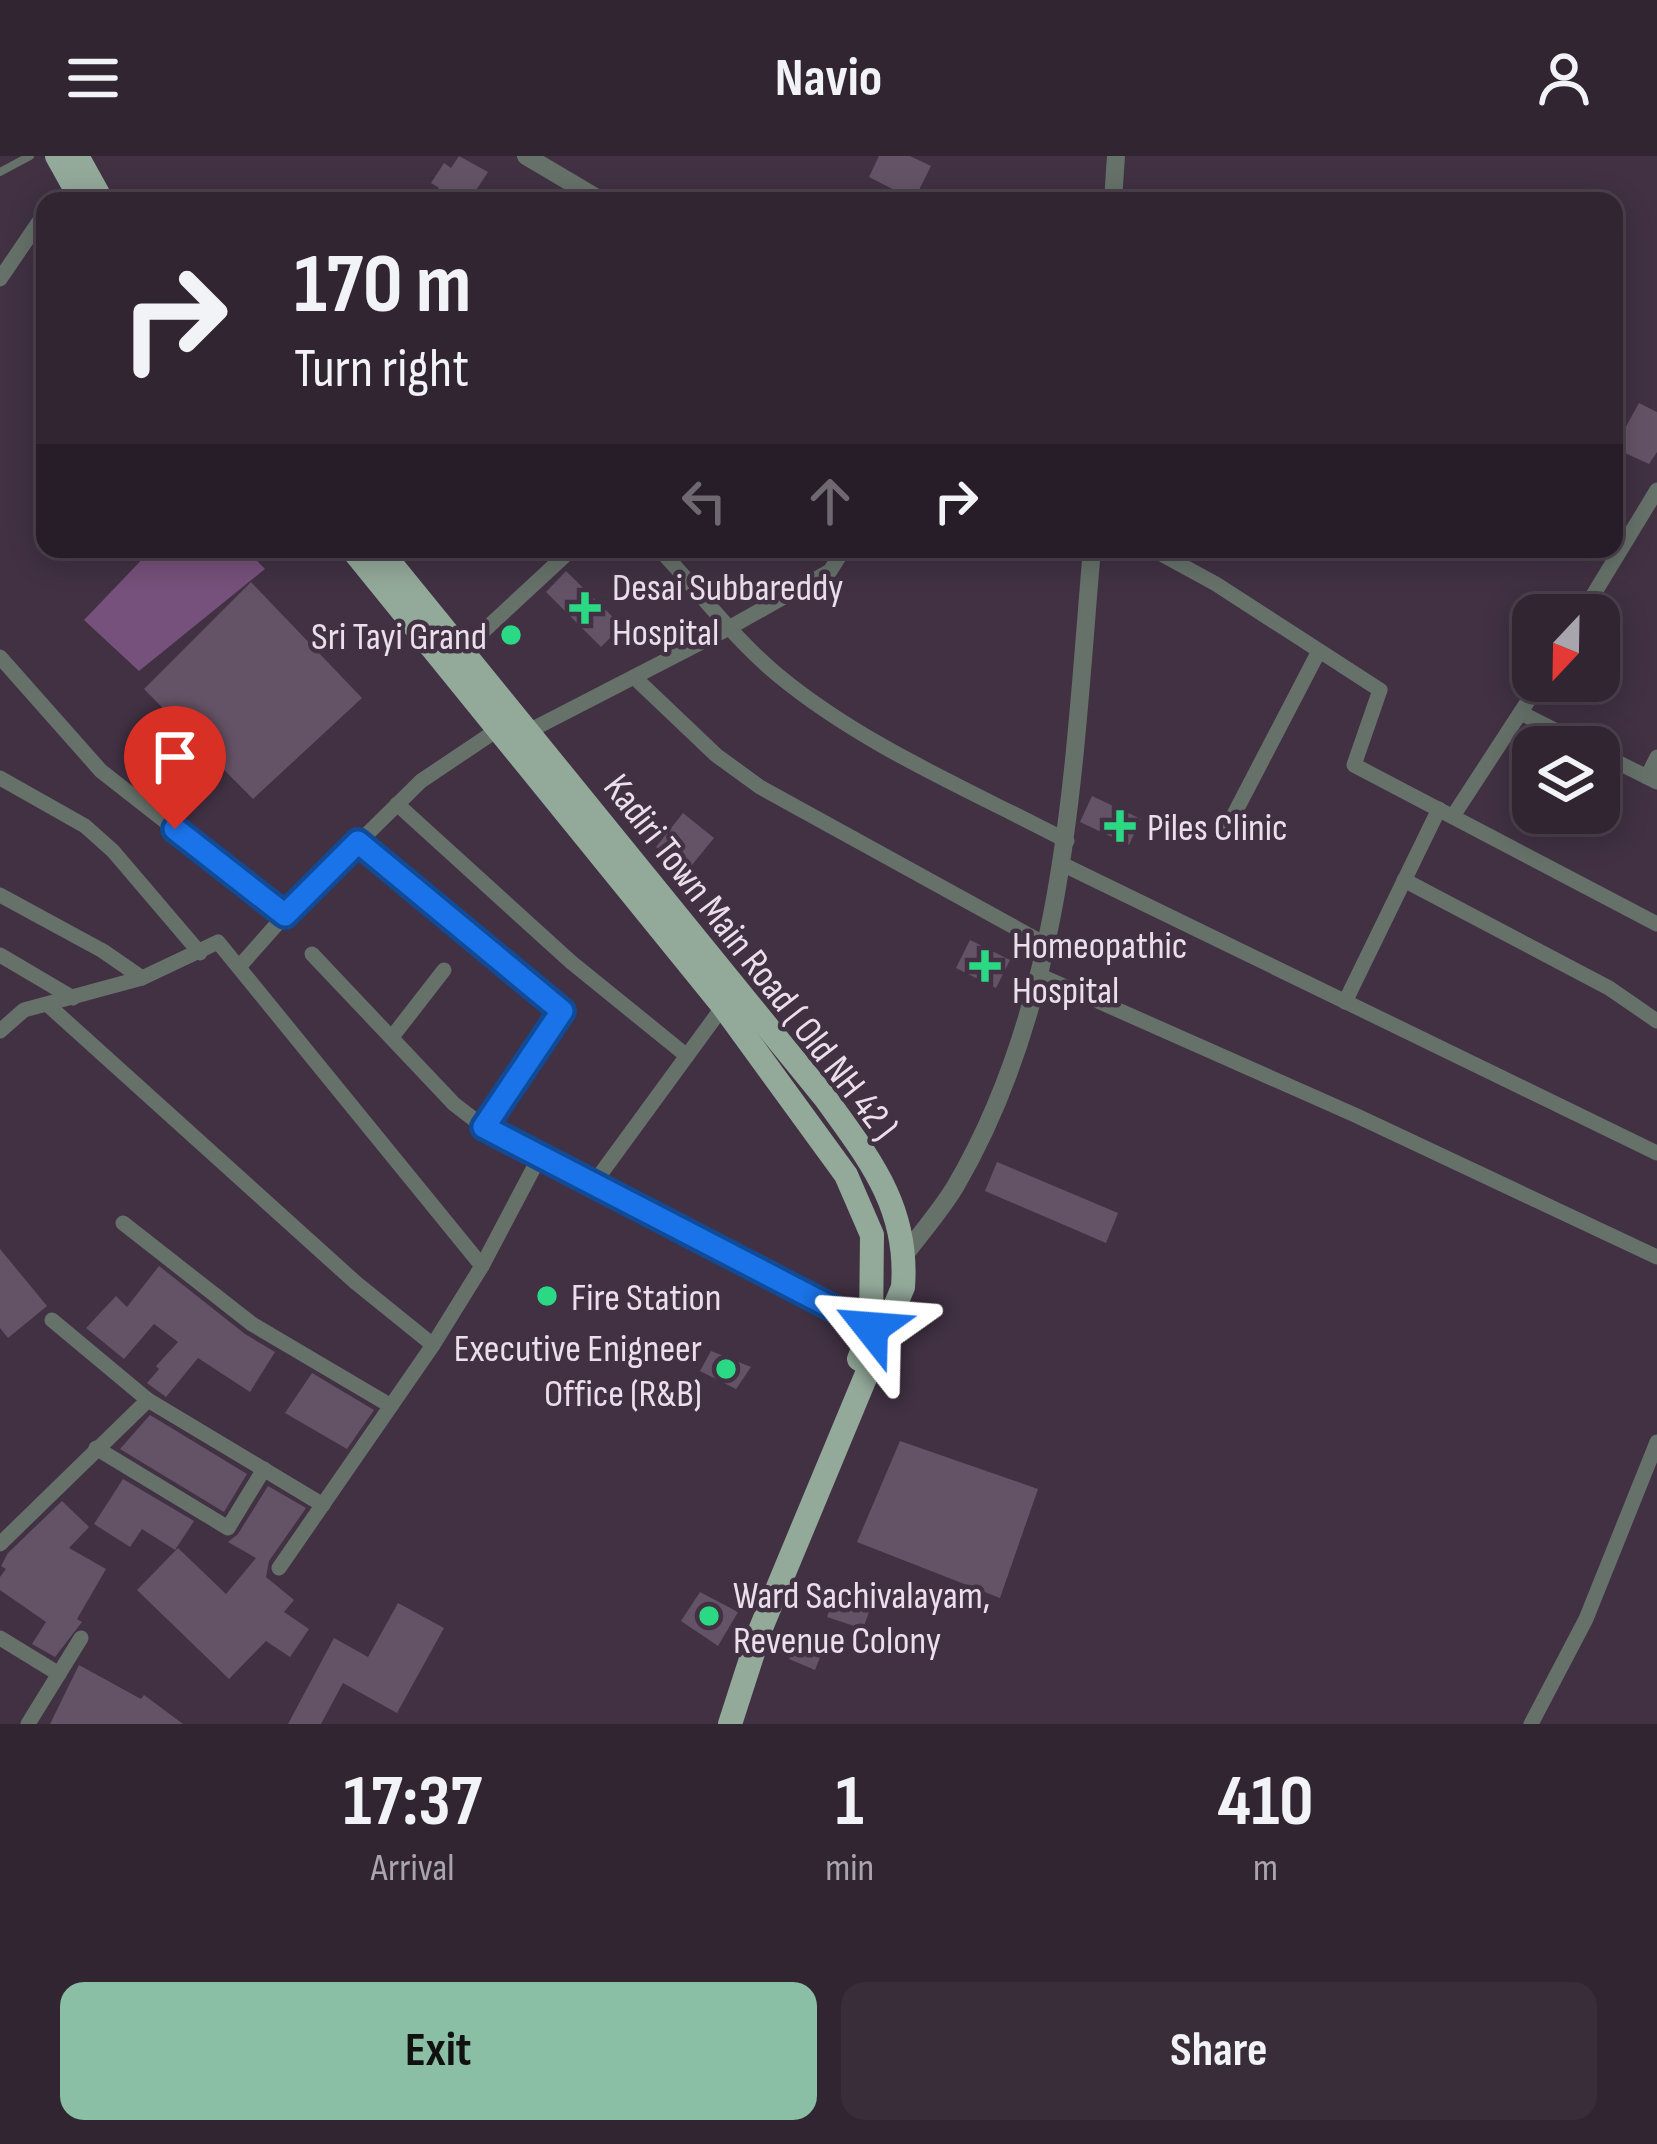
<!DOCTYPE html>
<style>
body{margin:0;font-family:"Sofia Sans Condensed",sans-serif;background:#392d3a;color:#f1f3f6;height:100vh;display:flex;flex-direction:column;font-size:45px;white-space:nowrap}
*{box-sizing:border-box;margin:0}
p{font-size:39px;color:#a8a5ac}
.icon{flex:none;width:66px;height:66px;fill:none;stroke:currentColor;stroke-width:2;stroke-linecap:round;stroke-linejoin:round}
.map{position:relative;height:1568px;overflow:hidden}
.side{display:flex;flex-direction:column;background:#312532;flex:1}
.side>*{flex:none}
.hud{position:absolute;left:36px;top:36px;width:1587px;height:366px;border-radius:24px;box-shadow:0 6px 30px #0003,0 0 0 3px #4c424d;background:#312532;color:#f1f3f6;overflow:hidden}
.needle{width:78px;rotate:202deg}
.controls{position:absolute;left:1512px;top:438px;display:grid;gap:24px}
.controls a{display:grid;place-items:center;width:108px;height:108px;border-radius:24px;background:#312532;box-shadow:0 6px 30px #0003,0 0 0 3px #4c424d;font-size:60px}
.pin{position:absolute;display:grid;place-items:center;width:102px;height:102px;color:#fff;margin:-123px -51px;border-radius:50% 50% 50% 0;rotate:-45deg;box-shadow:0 0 12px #0007}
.pin .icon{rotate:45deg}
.me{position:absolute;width:132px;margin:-66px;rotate:298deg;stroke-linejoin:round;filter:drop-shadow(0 0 9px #0008)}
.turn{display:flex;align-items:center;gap:42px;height:252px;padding:0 60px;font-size:54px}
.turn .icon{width:156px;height:156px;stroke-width:2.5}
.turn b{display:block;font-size:84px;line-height:102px}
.lanes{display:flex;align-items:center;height:114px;padding:0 60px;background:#0003;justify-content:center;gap:60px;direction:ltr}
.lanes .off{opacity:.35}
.eta{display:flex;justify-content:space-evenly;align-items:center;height:204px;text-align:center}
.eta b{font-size:72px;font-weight:700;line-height:84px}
.cta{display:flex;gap:24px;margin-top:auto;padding:24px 60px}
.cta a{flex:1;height:138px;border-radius:24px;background:#8abfa5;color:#111;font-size:48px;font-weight:700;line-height:138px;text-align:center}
.cta a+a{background:#392d3a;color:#f1f3f6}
header{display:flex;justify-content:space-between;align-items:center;height:156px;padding:0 60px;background:#312532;font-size:54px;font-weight:700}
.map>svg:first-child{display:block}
</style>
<header><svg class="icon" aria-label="menu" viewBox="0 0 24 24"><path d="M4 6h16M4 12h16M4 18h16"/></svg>Navio<svg class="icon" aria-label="person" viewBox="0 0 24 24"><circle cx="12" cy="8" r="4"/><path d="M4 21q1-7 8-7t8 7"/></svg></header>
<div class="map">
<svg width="1657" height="1568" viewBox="0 0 1657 1568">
<rect width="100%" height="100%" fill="#413143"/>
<!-- green -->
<path fill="#76517b" d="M152,393H246L265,413L139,515L84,464Z"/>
<!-- building -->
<g fill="#645366">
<path d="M459,0L488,16L469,45H430L439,32L431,27L444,7L451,12Z"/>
<path d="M879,0H910L931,10L914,44L869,21Z"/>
<path d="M1639,247L1657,256V296L1649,308L1614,292Z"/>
<path d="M566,415L622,470L601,491L546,436Z"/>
<path d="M251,426L362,542L253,643L144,533Z"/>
<path d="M1092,640L1141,663L1129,689L1080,666Z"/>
<path d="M683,657L714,682L687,715L656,691Z"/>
<path d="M970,784L1010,804L996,832L956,812Z"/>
<path d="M997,1006L1118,1057L1106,1087L985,1035Z"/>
<path d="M0,1093L47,1150L8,1182L0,1172Z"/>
<path d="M159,1110L245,1178L275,1196L250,1236L198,1202L166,1241L147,1227L159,1213L156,1210L178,1186L154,1168L124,1203L86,1172L116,1140L127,1151Z"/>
<path d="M711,1195L751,1211L736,1233L700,1215Z"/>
<path d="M312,1217L374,1254L347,1293L285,1257Z"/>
<path d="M150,1259L247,1318L224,1356L120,1293Z"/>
<path d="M900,1285L1038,1333L1000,1442L857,1386Z"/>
<path d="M123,1323L194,1365L175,1394L142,1373L130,1391L94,1368Z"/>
<path d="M268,1330L306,1352L269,1405L266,1421L294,1444L284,1456L309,1473L290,1501L266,1485L229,1523L137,1434L178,1392L226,1438L256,1402L228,1386L238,1378Z"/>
<path d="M62,1345L89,1371L69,1392L106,1413L77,1463L82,1466L55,1501L32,1488L46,1466L0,1434V1421L6,1413L1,1410L8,1397Z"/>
<path d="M836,1435L872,1447L863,1473L827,1461Z"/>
<path d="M700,1436L738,1456L718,1490L681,1465Z"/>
<path d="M398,1447L444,1472L397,1557L343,1527L321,1568H288L334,1482L368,1501Z"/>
<path d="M797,1481L824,1491L815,1514L789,1503Z"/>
<path d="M79,1509L141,1543L144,1539L183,1568H50Z"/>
</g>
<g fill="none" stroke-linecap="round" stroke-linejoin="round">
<!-- service -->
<path stroke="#66716a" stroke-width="8" d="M0,16L30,0"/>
<!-- minor -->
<g stroke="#66716a" stroke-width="15">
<path d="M0,123L45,57"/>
<path d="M659,393C700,436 733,482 779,520C864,590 970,634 1067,685"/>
<path d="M1152,393L1216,428L1380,534L1354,609L1657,768"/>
<path d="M1581,459L1657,334"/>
<path d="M462,495L572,393"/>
<path d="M0,501L101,615L285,759"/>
<path d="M634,521L716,599L760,631L1045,788"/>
<path d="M1521,557L1588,591"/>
<path d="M527,576L727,473L830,415L844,393"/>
<path d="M1599,597L1657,626"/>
<path d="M1647,621L1657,601"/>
<path d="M0,622L85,670L113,695L200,797"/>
<path d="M397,648L571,806L687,900"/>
<path d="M1453,660L1541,525"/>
<path d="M1229,668L1319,495"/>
<path d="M358,686L562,855L484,971"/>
<path d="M1064,709L1657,997"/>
<path d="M1404,724L1609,832L1657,865"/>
<path d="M0,739L103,795L142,822"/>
<path d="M312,798L454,948L484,971L872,1173"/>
<path d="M0,799L73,842"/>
<path d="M239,811L285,759L421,625L503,570"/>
<path d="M1039,819L1355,959L1657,1101"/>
<path d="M1345,846L1439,653"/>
<path d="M48,849L355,1126L433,1189"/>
<path d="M0,875L24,854L142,822L218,786L482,1110"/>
<path d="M392,881L444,814"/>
<path d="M594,1027L727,845"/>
<path d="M123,1067L252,1168L391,1250"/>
<path d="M52,1164L148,1244L323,1349"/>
<path d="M96,1292L228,1372L264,1313"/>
<path d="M0,1388L148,1244"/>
<path d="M279,1412L433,1189L482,1110L540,1000"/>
<path d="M0,1482L59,1518"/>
<path d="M28,1568L81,1482"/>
<path d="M1531,1568L1586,1463L1657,1286"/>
</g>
<!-- tertiary -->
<g stroke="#66716a" stroke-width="18">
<path d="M526,0L602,45"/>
<path d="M1113,45L1116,0"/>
<path d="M906,1097C922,1076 941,1054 955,1031C1068,838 1073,610 1092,393"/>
</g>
<!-- primary -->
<g stroke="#93a99a" stroke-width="24">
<path d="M57,0L82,45"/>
<path d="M77,0L102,45"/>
<path d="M352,393L723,850L846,1019L872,1079L871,1172L859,1203"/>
<path d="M379,393L826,943C870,1004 909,1052 903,1131L761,1472L730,1568"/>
</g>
</g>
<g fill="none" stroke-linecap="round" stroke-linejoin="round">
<!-- route casing -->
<g stroke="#114b97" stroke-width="30">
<path id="route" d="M175,673L285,759L358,686L562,855L484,971L871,1172"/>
</g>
<!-- route -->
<use href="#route" stroke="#1a73e8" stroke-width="21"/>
</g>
<!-- markers -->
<g fill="#2bd884" stroke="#413143" stroke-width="4.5">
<path d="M579 434h12v12h12v12h-12v12h-12v-12h-12v-12h12z"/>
<circle cx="511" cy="479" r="12"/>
<path d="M1114 652h12v12h12v12h-12v12h-12v-12h-12v-12h12z"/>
<path d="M979 792h12v12h12v12h-12v12h-12v-12h-12v-12h12z"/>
<circle cx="547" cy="1140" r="12"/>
<circle cx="726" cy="1213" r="12"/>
<circle cx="709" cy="1460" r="12"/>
</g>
<g text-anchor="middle" stroke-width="9" stroke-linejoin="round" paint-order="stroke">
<!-- poi labels -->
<g font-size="39" fill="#eadfeb" stroke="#413143" text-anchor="start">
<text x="612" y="444">Desai Subbareddy<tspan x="612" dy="45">Hospital</tspan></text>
<text x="487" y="493" text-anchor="end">Sri Tayi Grand</text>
<text x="1147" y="684">Piles Clinic</text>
<text x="1012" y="802">Homeopathic<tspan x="1012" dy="45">Hospital</tspan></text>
<text x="571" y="1154">Fire Station</text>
<text x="702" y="1205" text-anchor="end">Executive Enigneer<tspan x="702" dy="45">Office (R&amp;B)</tspan></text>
<text x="733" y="1452">Ward Sachivalayam,<tspan x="733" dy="45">Revenue Colony</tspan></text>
</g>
<!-- street labels -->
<g font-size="39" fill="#eadfeb" stroke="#413143">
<text transform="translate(752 800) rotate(52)" y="14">Kadiri Town Main Road ( Old NH 42 )</text>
</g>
</g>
</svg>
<div class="controls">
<a><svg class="needle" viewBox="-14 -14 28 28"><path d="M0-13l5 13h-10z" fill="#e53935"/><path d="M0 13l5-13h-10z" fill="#a8a5ac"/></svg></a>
<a><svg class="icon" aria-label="layers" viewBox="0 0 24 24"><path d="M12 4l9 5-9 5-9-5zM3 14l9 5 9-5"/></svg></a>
</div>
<div class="pin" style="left:175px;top:673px;background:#d93025"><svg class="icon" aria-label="arrive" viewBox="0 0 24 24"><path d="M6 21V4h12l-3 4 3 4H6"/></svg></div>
<svg class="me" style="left:871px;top:1172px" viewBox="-20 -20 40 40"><path d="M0-17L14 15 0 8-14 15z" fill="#1a73e8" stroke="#fff" stroke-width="4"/></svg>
<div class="hud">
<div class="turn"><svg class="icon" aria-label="right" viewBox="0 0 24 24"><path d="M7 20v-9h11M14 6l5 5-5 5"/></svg><div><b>170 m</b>Turn right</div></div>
<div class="lanes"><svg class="icon off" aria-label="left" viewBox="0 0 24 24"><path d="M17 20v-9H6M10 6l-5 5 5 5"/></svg><svg class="icon off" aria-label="ahead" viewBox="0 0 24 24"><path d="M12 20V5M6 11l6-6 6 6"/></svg><svg class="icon" aria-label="right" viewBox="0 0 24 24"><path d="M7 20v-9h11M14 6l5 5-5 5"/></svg></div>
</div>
</div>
<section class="side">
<div class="eta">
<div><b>17:37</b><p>Arrival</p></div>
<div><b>1</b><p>min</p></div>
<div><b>410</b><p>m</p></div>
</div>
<div class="cta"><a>Exit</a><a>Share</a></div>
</section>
